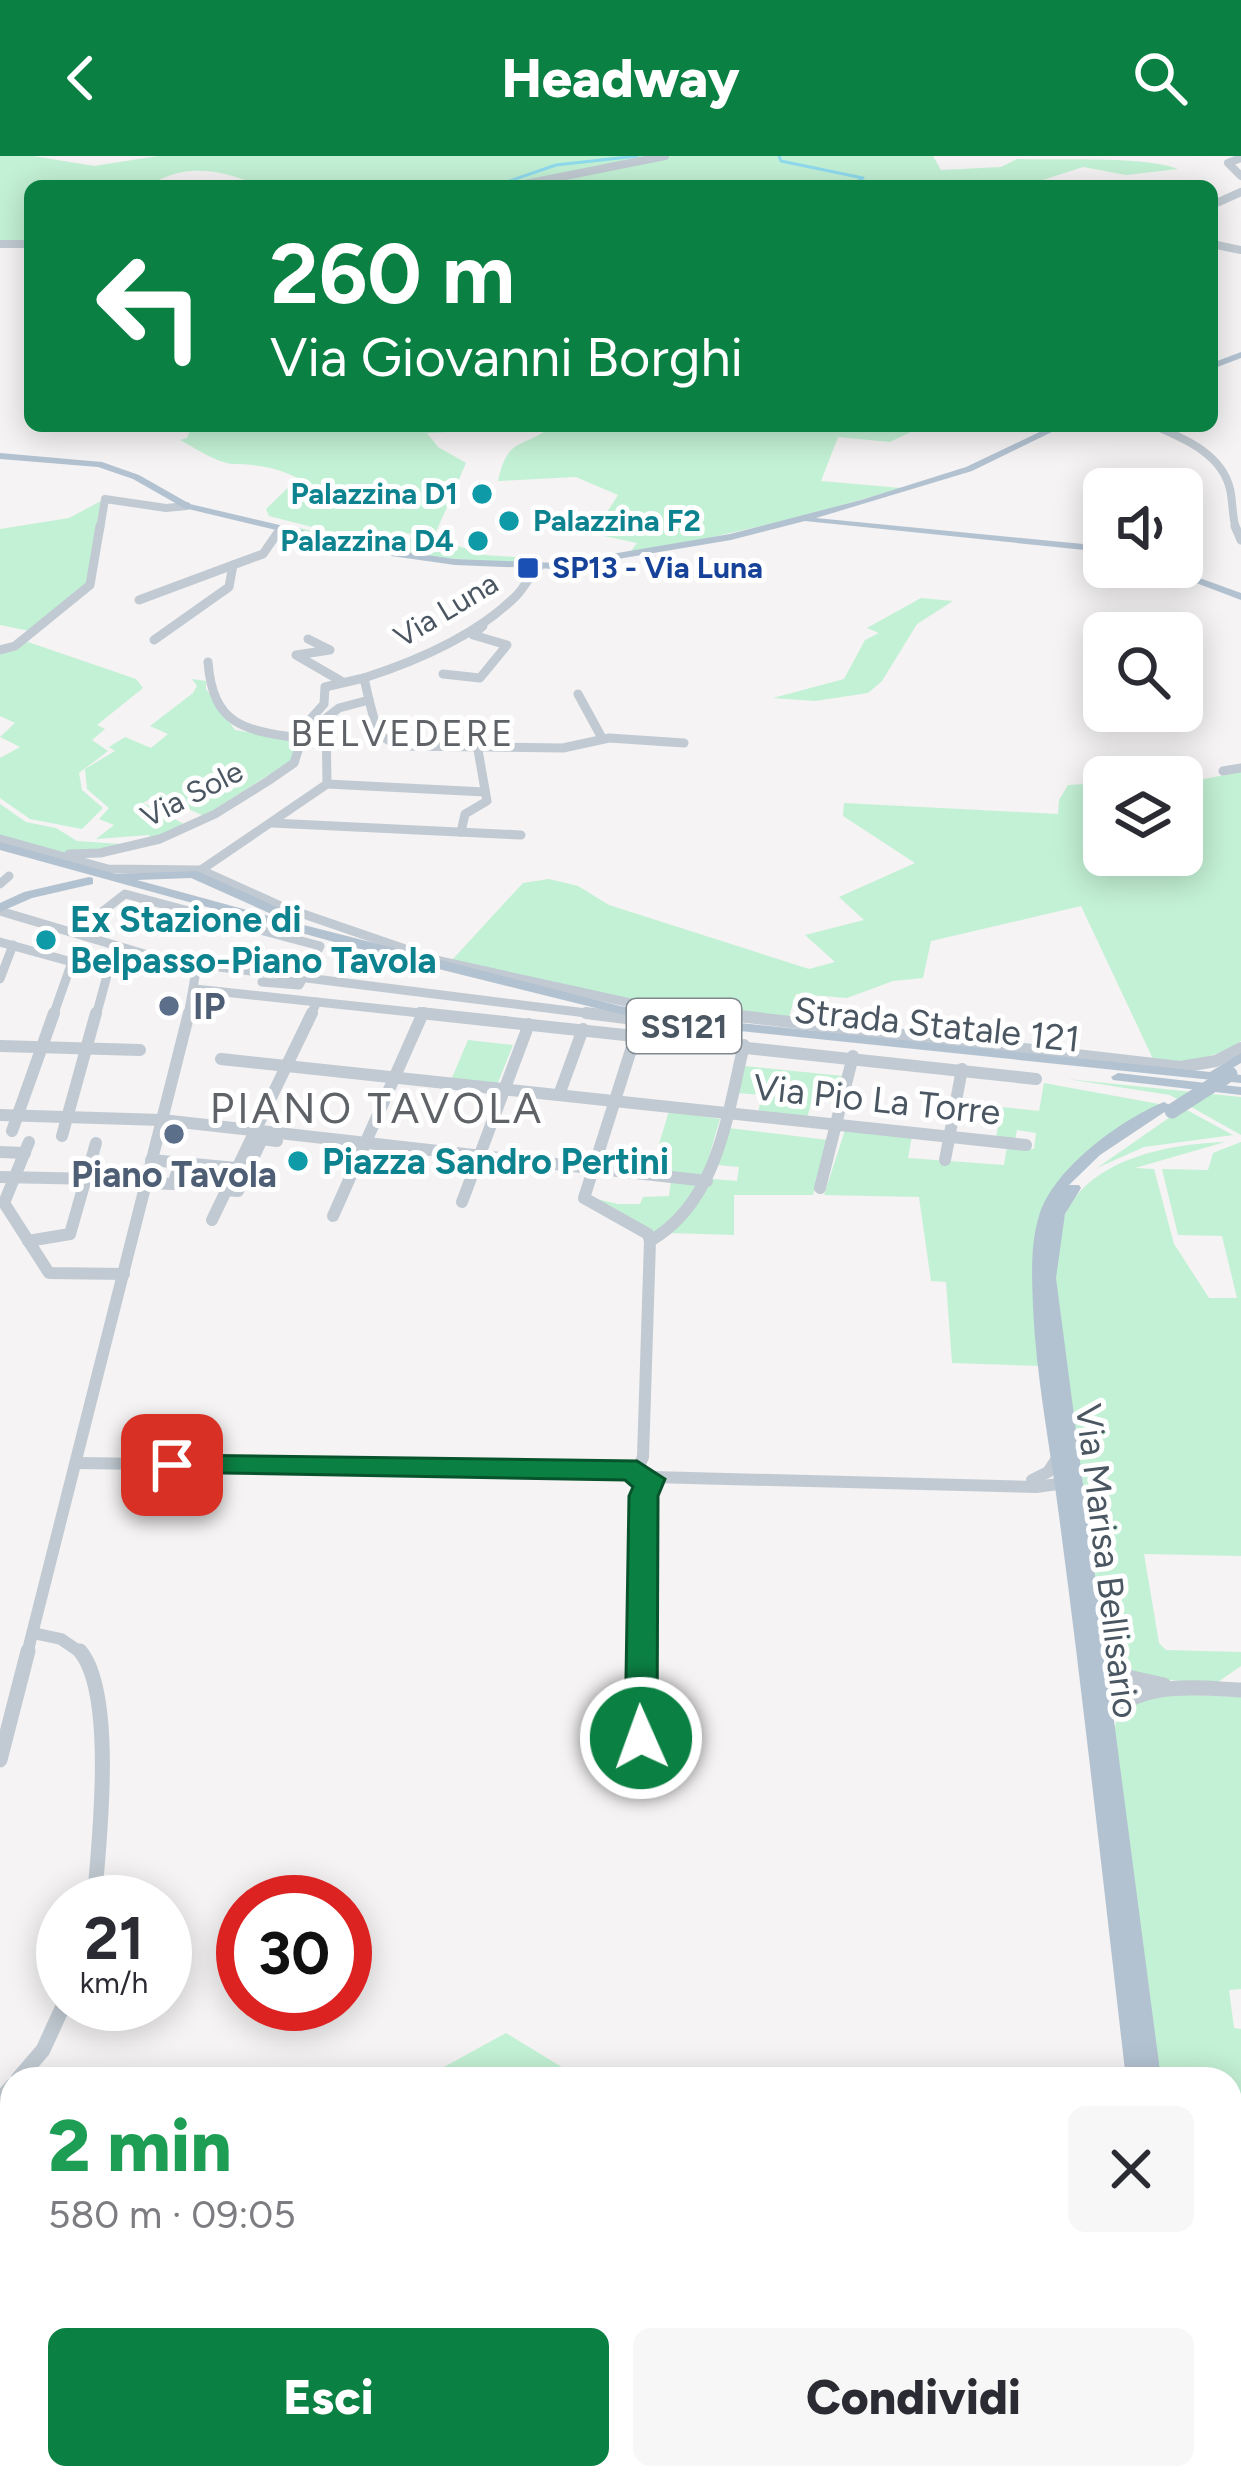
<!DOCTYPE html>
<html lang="it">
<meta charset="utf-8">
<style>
body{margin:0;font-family:Figtree,sans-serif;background:#f7f7f7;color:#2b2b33;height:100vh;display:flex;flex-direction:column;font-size:45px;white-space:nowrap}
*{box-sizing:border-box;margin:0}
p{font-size:39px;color:#7c7c81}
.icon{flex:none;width:66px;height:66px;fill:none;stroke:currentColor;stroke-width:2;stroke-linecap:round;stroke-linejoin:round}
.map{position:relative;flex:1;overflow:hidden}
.drawer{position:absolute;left:0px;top:1911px;width:1242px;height:423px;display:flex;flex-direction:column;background:#fff;border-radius:36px 36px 0 0;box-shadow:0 6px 30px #0003}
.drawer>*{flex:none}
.top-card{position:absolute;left:24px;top:24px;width:1194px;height:252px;border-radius:18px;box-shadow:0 6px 30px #0003;background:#0b8043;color:#fff;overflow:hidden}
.tools{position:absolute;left:1083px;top:312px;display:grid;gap:24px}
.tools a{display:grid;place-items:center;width:120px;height:120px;border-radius:18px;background:#fff;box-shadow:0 6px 30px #0003;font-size:60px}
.speed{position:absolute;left:36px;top:1719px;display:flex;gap:24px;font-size:60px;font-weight:700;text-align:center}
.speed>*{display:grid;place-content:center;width:156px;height:156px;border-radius:50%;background:#fff;box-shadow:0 6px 30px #0003;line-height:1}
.speed small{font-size:30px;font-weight:400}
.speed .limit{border:18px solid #d22;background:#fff;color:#111}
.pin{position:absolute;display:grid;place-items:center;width:102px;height:102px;color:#fff;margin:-51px;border-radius:24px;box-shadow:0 6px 18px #0006}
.me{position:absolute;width:132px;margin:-66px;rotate:358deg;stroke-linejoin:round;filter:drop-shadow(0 0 9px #0008)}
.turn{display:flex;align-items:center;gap:42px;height:252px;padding:0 48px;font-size:54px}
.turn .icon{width:156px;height:156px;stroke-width:2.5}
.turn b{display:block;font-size:84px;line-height:102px}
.round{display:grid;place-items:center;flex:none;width:126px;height:126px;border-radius:18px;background:#f7f7f7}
.summary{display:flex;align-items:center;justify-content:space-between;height:204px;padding:0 48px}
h1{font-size:72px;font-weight:800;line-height:90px;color:#1e9e55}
.action{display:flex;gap:24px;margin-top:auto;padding:24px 48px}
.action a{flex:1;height:138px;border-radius:18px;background:#0b8043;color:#fff;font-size:48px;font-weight:800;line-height:138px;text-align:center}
.action a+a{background:#f7f7f7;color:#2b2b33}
header{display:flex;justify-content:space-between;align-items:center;height:156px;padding:0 48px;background:#0b8043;color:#fff;font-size:54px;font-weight:800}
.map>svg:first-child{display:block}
</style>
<header><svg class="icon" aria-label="back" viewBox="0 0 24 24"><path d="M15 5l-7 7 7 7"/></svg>Headway<svg class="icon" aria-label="search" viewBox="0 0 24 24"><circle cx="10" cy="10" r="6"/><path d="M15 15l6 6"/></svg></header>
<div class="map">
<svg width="1241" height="2332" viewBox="0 0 1241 2332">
<rect width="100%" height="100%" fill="#f5f3f3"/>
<!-- green -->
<g fill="#c3f1d5">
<path d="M0,0H33L94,10L158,0H933L941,14L1001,11L1017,3C1059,4 1146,0 1178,13L1126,19L1083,11L1030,28L947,24L914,30H259C227,15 190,7 157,25L167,30H30V87L0,88Z"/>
<path d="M192,270H923L890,286L838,281L821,325L901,332C812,359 721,381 629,398L637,387L599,379L604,373L598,370L618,339L576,321L498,325C508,280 522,293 551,271L427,277L438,291L466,307L436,376L351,381L269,360L266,353L298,322C276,311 254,308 233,308C217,307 195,292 180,284L187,282Z"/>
<path d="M101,345L86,429L30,475L0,469V373L69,362Z"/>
<path d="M291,370L354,385L434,382L485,399L542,403L534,408L415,400L286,373Z"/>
<path d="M921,442L953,445L917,468L882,525L868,537L815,545L773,542L844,523L865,484L879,477L867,472Z"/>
<path d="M28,486L136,523L143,532L97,569L105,573L92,584L108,595L79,617L82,634L103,652L82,673L30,663L0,642V602L20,591L0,581L15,567L0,560V495Z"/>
<path d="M192,523L206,525V533L235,574L295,584L292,604L204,660L157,639L143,647L184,668L152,686L149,679L96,683L114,669L99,663L109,652L87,633L85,613L115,595L109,591L125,581L151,592L168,578L150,570L193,537L197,530Z"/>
<path d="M1241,616V885C1212,904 1188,906 1154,905L1081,750L931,785L923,822L893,825L847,842L796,838L788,864L618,841L452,804L523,727L549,723L578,730L609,749L809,813L835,806L805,779L864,764L839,741L915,707L843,660L844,647L1058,658L1059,644L1068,629L1104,627V699H1182V627Z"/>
<path d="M0,648L26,666L56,672L77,685L120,688L111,697H54L0,679Z"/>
<path d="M468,884L513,889L497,929L451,924Z"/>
<path d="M744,910L843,920L837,947L812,944L807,962L758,957L762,939L737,937Z"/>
<path d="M1067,923L1241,941V979L1170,939Z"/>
<path d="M1044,927L1159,948C1021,1038 1028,1052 1042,1210L952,1207L946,1126L931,1125L919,1041L824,1039L845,974L912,980L908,1002L1004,1009L1007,990L1034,993L1036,977L1017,974L1015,984L996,982L1001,951L1039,955Z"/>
<path d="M1183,952L1233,979L1144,991L1097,1012Z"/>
<path d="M669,955L720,963L703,1021L651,1015Z"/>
<path d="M728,972L828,984L813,1039H734V1079L669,1077L713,1023L737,1025L739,1011L717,1009Z"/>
<path d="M1225,986L1135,1012L1154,1013L1174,1088L1209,1142H1237L1222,1080L1178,1079L1162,1013L1208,1014L1213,997L1241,986V1400L1144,1398L1159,1487L1166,1494L1241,1496V1510L1215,1528L1127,1520L1106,1498L1104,1487C1094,1417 1086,1347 1076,1277C1067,1216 1040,1117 1065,1059C1090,1002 1170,988 1225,986Z"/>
<path d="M671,1025L693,1027L698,1034L656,1078L592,1042L618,1048H640L643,1041L669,1040Z"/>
<path d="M1163,1538L1241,1541V1833L1229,1834L1234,1872L1241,1873V1969L1230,1971V1923H1157L1114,1572L1123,1549Z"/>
<path d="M506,1877L565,1913L572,1923H422Z"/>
<path d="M1241,2233V2332H1213L1211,2322H1230V2234Z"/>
<path d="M582,2322H1174L1175,2332H582Z"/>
</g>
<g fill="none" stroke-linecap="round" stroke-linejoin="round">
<!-- stream -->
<g stroke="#90daee" stroke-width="3">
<path d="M779,0L781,5L863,22L850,30"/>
<path d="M495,30L556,9L637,0"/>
</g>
<!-- minor-far3 -->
<g stroke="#c1cad2" stroke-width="8">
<path d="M1241,2L1228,7L1241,20"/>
<path d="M515,30L665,0"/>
<path d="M1212,49L1241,36"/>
<path d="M0,88H30"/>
<path d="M1212,88L1241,94"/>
<path d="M1155,270C1185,283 1222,298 1230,333C1233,346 1232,360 1236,373"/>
<path d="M100,373L105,343L166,352L187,350"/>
</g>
<!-- minor-far2 -->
<g stroke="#c1cad2" stroke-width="9">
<path d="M1235,370L1241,384"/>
<path d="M139,444L233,409"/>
<path d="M308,483L330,494L296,499L341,525"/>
<path d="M154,484L229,431L233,409L263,398L279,375"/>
<path d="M0,494L15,490L90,429L100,370"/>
<path d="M208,506C213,569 243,574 299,582"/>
<path d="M443,518L480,522L507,489L473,479L483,470"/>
<path d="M578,538L602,582"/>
<path d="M369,544L378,578L398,590L563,592L609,582L684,587"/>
<path d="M1223,615L1241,612"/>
<path d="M327,628L485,636"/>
<path d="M272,667L521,679"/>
<path d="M461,676L465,658L487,645L478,594"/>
<path d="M0,683L108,713L201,714L283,751L440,805L635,848L739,860"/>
<path d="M69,698L100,697L160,683L215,658L268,625L294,607L307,567L324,548L325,531L364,522"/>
<path d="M201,714L327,628L326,562L339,552L369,544L364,522C417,505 476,480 516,440C526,430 529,419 540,410"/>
<path d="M0,728L9,720"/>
<path d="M0,755L195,813"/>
<path d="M76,776L125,738L320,790L299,829L262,826"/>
<path d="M0,786L108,816L96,860"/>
<path d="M211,810L610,860"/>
<path d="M0,823L13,789"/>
<path d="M195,833L448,860"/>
<path d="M53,860L72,806"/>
<path d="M188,860L196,815"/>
<path d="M310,860L317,846"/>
</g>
<!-- minor-far1 -->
<g stroke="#c1cad2" stroke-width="12">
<path d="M420,857L1036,923"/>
<path d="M586,857L634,863"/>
<path d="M713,857L1180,911L1216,905L1241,892"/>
<path d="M636,878L584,1042L648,1078L650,1085"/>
<path d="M0,890L140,894"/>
<path d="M221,903L1026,989"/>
<path d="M559,939L583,873"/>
<path d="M0,959L162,964L707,1025"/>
<path d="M12,975L54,857"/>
<path d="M62,980L96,857"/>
<path d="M29,986L4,1047L49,1117L124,1118"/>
<path d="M0,996L25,997"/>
<path d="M151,1004L236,1012"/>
<path d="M945,1004L962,913"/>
<path d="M0,1021L146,1024"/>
<path d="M145,1027L173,1028L180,1008"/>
<path d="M820,1032L853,900"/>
<path d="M226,1034L238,1035L262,983L277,985"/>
<path d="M462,1046L529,868"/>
<path d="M333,1060L423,857"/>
<path d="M212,1064L312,857"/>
<path d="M28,1085L70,1078L96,987"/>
<path d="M650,1085C718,1046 727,959 744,889"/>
<path d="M77,1307L637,1315"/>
<path d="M638,1313L643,1301L650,1085"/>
<path d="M653,1321L1036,1331L1065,1327"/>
<path d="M1032,1324L1048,1316L1058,1301"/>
<path d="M33,1477L61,1483L83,1498"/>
<path d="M27,1498L189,857"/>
<path d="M638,1498L640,1323"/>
</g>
<!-- minor -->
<g stroke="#c1cad2" stroke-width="15">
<path d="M80,1495C116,1538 99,1689 94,1746"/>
<path d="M638,1495L648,1630"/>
<path d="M1100,1498L1119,1519L1164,1529"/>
<path d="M1106,1560C1143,1524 1194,1532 1241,1534"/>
<path d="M0,1604L28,1495"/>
<path d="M18,1923L43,1894L64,1848"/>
<path d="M0,1944L12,1930"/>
<path d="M0,2313L12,2312"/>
<path d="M242,2332L243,2322"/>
</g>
<!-- major -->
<g fill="#b3c2d1" fill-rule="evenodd">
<path d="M1241,196V202L1212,213V207Z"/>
<path d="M1052,270H1064L972,315L816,362L1104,390V396L805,365L731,384L558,413L455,409L377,398L184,352L133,323L98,311L0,303V297L102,306L139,319L190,348L377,392L455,403L558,407L730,378L861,344L966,311Z"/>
<path d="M1154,411H1169L1241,437V444Z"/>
<path d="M0,686L116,718L197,715L299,761L301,764L296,767L620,850L721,865L1210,916L1241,897V907L1224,917L1241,919V927L721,873L620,858L378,798L0,694ZM191,722L287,765L137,724Z"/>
<path d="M89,721L93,722V728L32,742L0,756V747L24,736Z"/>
<path d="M1118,917L1241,931V939L1113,924L1111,921Z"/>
<path d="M1164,946L1171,950L1169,953L1100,999L1069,1029H1079L1081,1032L1065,1058L1056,1122L1161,1923H1126C1104,1735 1084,1547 1059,1360C1050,1290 1036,1221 1033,1151C1032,1121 1030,1089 1039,1060C1053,1013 1120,964 1164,946Z"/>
<path d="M1174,2322H1212L1213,2332H1176Z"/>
</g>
<!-- major-bridge -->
<path stroke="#b3c2d1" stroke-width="15" d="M1172,955L1230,918"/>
</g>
<!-- route -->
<path fill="#0b8043" stroke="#07532c" stroke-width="3" d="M172,1299L637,1305L665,1323L658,1340L657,1582L653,1590H630L625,1582L629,1340L633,1331L625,1324L162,1316L158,1309L162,1302Z"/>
<!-- markers -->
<g fill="#0f9aa8" stroke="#fff" stroke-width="4.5">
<circle cx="482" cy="338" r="12"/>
<circle cx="509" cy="365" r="12"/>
<circle cx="478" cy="385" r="12"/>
<circle cx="46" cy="784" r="12"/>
<circle cx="298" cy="1005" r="12"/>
</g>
<rect fill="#1a4fb4" stroke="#fff" stroke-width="4.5" x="516" y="400" width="24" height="24" rx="6"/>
<g fill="#5c6f8a" stroke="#fff" stroke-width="4.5">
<circle cx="169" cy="850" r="12"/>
<circle cx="174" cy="978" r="12"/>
</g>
<g text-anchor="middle" stroke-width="10" stroke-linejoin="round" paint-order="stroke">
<!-- far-culture labels -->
<g font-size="30" font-weight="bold" fill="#0d838f" stroke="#fff" text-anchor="end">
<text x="458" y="348">Palazzina D1</text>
<text x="533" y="375" text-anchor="start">Palazzina F2</text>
<text x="454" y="395">Palazzina D4</text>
</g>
<!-- far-transit labels -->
<g font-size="30" font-weight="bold" fill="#164399" stroke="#fff" text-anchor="start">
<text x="552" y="422">SP13 - Via Luna</text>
</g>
<!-- far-street labels -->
<g font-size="30" fill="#4a5661" stroke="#fff">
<text transform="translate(446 454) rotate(-31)" y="10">Via Luna</text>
<text transform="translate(192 638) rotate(-27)" y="10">Via Sole</text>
</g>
<!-- shield labels -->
<rect fill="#fff" stroke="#808990" stroke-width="3" x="627" y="843" width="114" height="54" rx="9"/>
<g font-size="33" font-weight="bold" fill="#4a5661">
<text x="684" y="882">SS121</text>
</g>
<!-- far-quarter labels -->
<g font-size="36" letter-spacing="3" fill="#5f6368" stroke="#fff">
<text x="403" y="590">BELVEDERE</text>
</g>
<!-- culture labels -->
<g font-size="36" font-weight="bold" fill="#0d838f" stroke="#fff" text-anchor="start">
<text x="70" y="776">Ex Stazione di<tspan x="70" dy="41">Belpasso-Piano Tavola</tspan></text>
<text x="322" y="1018">Piazza Sandro Pertini</text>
</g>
<!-- service labels -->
<g font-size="36" font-weight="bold" fill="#4e5e75" stroke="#fff" text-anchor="start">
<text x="193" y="863">IP</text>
<text x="174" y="1031" text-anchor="middle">Piano Tavola</text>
</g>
<!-- street labels -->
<g font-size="36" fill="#4a5661" stroke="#fff">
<text transform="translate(937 868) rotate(6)" y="13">Strada Statale 121</text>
<text transform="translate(877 943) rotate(6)" y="13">Via Pio La Torre</text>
<text transform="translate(1108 1405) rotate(83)" y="13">Via Marisa Bellisario</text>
</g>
<!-- quarter labels -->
<g font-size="42" letter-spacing="3" fill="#5f6368" stroke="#fff">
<text x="377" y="967">PIANO TAVOLA</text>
</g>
</g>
</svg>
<div class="tools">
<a><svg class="icon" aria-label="sound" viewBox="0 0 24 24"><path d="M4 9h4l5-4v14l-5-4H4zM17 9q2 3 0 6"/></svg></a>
<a><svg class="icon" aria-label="search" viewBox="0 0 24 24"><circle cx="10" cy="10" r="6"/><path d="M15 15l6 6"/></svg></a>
<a><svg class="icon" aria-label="layers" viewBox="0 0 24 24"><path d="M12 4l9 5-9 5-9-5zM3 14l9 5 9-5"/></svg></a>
</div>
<div class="speed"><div>21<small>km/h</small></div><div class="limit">30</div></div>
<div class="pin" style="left:172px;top:1309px;background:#d93025"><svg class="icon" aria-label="arrive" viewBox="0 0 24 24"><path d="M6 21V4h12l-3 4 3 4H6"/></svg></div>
<svg class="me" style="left:641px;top:1582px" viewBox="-20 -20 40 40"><circle r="17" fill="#0b8043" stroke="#fff" stroke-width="3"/><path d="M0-11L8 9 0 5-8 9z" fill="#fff"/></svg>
<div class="top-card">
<div class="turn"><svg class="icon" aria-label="left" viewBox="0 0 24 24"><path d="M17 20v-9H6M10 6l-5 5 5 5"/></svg><div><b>260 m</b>Via Giovanni Borghi</div></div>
</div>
<section class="drawer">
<div class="summary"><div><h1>2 min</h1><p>580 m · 09:05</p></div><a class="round"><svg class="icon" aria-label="close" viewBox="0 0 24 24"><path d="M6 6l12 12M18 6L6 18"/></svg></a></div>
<div class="action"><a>Esci</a><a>Condividi</a></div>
</section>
</div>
